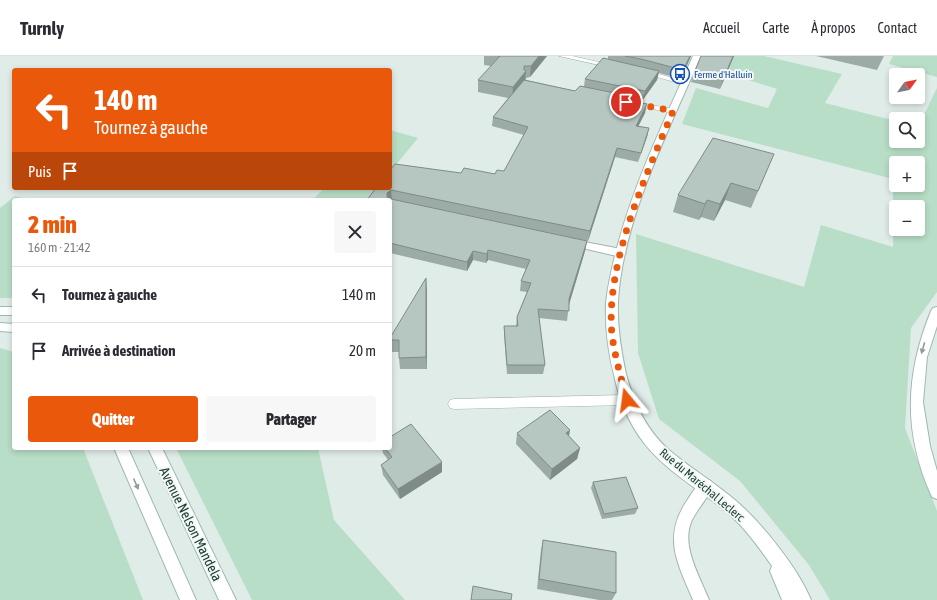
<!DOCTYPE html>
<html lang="fr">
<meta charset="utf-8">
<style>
body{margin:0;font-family:"Asap Condensed",sans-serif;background:#f7f7f7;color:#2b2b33;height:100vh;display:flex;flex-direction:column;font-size:15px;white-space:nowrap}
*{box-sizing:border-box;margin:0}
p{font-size:13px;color:#7c7c81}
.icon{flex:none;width:22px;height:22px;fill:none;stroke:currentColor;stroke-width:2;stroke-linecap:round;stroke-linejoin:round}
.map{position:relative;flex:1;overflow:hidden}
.panel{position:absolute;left:12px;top:142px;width:380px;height:252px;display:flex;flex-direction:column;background:#fff;border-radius:4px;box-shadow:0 2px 6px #0003}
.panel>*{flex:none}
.guide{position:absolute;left:12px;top:12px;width:380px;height:122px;border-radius:4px;box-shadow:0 2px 6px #0003;background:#ea580c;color:#fff;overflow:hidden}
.needle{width:26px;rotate:57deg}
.buttons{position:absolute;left:889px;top:12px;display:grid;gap:8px}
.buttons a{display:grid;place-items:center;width:36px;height:36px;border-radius:4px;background:#fff;box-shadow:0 2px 6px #0003;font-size:20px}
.pin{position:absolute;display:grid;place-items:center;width:34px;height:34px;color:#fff;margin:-17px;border:2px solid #fff;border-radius:50%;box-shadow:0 1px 4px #0007}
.me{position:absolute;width:44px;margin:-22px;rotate:344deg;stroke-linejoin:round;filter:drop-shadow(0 0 3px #0008)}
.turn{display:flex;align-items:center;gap:14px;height:84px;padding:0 16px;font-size:18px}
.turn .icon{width:52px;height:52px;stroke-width:2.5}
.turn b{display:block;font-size:28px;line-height:34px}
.then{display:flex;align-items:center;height:38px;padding:0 16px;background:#0003;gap:8px;font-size:15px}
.round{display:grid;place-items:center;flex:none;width:42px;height:42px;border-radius:4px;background:#f7f7f7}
.head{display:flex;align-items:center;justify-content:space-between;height:68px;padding:0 16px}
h1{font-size:24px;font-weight:800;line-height:30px;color:#ea580c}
.primary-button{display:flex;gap:8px;margin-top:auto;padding:8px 16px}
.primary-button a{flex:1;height:46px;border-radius:4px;background:#ea580c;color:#fff;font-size:16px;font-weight:800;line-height:46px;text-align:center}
.primary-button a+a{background:#f7f7f7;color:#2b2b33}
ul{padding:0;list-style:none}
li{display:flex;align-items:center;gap:12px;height:56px;padding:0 16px;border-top:1px solid #e1e1e2}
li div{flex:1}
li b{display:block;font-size:15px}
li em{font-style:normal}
header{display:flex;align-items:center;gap:24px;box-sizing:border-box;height:56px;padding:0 20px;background:#fff;border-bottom:1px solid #e1e1e2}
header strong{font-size:19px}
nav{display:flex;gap:22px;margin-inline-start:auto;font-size:14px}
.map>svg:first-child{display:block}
</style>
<header>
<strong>Turnly</strong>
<nav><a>Accueil</a><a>Carte</a><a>À propos</a><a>Contact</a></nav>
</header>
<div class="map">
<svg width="937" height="544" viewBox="0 0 937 544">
<rect width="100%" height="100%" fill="#e0ece8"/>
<!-- green -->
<g fill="#b8dec7" fill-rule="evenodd">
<path d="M712,0H764L842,18L825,47L896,65V85H918V71L937,32V236L911,272L905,372L937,455V544H830L809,509L740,425L659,363L638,297L636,178L804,231L821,169L893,191V123L682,68L696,32L768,52L777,33L742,22L737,17L709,10ZM896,107H918V129H896ZM896,151H918V173H896Z"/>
<path d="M893,0H937V21L889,8Z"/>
<path d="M390,74L418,82L390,116Z"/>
<path d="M325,132H377L368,144H312Z"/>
<path d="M15,140L27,144H14V242H0V152Z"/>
<path d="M0,292L14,296V392H83L143,544H0Z"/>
<path d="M176,392H318L334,464L405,544H252Z"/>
</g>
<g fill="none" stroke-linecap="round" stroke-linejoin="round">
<!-- lane casing -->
<g stroke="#a3b4b0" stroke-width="1">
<g id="lane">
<path d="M559,0H572L616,10L613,12Z"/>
<path d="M644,14L688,26L690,27L686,29L642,17V15Z"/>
<path d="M630,45L673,53L677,55L673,57L633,49H630Z"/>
<path d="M627,339L631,340L633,344L631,348L627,349L454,353L450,352L448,348L450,344L454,343Z"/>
</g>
</g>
<!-- street casing -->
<g stroke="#a3b4b0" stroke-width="2">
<g id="street">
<path d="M569,183L621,193L626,197L621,201L565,188L564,186Z"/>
<path d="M706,423L711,425L713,430C708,442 698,452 692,464C680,489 700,521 709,544H693C677,506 662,481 688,443C693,436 698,426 706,423Z"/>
</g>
</g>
<!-- secondary casing -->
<g stroke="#9eb8b2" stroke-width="2">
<g id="secondary">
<path d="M693,0H701C669,73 622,166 618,246C617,270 621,294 626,318C634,347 646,374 669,394C690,412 714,426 735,444C761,466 798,512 811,544H782L770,515L772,510C758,490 743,469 723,453C697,432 665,414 644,387C629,368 619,343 614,319C608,295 605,271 606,247C608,227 613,207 618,188C636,122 666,61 693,0Z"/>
<rect x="0" y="251" width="14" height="8"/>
<path d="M937,251V270L927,301L923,346L930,390L937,415V443L932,441C903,377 905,319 931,255L933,252Z"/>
<path d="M0,267L14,268V276L0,275Z"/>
<path d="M114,392H128L196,544H180Z"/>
<path d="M148,392H162L236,544H219Z"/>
</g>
</g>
<!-- lane -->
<use href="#lane" fill="#fff" fill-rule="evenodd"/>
<!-- street -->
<use href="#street" fill="#fff" fill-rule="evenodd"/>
<!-- secondary -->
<use href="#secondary" fill="#fff" fill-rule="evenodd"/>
</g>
<!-- wall -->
<g fill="#9daba6">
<path d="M484,0H547L530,21L526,22V24L575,35L584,30L585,23L608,3V0H691L681,23L659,17L657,24L642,45L640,44L639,47L645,57L638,70L649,72L647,81L638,106L615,101L588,185L410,147L587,185L585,195L569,248L567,265L539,262L545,309L543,318H507L504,279V270H516L517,261L527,236L520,235L521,225L526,213L488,204L486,207L473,204L467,215L390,197V144L376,132L461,117L495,118L504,115L524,79L492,70L493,61L508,42L478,36V24L491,10L484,9Z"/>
<path d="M734,0L720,33L691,26L694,17Z"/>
<path d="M816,0H884L877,14Z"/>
<path d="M774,98L751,152L725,144L714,165L701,161L699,164L673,156L678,139Z"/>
<path d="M427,234V313H400L399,302V296H390V282Z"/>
<path d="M517,377L569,380L580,392L577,403L550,424L516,388Z"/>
<path d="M382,392H390L442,416L400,443L383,419L381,409L388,404L383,397Z"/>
<path d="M593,426L638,452L635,458L602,463L591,432Z"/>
<path d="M543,484L616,537L612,544H599L537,533L541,494Z"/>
</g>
<!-- shaded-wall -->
<g fill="#7f8b87">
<path d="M539,0H547L530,21L531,10Z"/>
<path d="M690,0H691L681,23L683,14Z"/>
<path d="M733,0H734L720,33L723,24Z"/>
<path d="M526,15L525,27L512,43L513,31Z"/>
<path d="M659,15L657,24L642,45L645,35Z"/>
<path d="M647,48L645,57L634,79L636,70Z"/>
<path d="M649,72L647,81L638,106L641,97Z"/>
<path d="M617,92L615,101L588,185L590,175Z"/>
<path d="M731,127L725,144L714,165L720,148Z"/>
<path d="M391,134L392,144H388L387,137Z"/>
<path d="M707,144L701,161L699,164L705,148Z"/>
<path d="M587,185L585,195L568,252L569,243Z"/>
<path d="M488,194V204L486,207L487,198Z"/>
<path d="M473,195V204L467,215V206Z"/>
<path d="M426,222L427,234V313L426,301Z"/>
<path d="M570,374L568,386L566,377Z"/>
<path d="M580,392L577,403L550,424L552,413Z"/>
<path d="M442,406V416L400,443L398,433Z"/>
</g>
<!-- building -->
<g fill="#b6c7c1" stroke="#7f8b87">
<path d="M498,0H539L531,10H524V14L526,15L513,31L478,24L500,0Z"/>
<path d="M625,0H690L683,14L641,3Z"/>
<path d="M701,0H733L723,24L694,17Z"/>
<path d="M603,2L659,15L645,35L585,23Z"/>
<path d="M524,24L575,35L580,30L640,42L637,46L647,48L636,70L649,72L641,97L617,92L590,175L391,134L387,137V141L391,143L587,185L569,243V255L538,253L545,309H507L504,270H518L517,261L531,227L521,225L530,204L488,194L487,198L473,195L467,206L390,187V144H367L376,132H390V114L395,108L461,117L464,112L495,118L497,114L504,115L528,71L493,61Z"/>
<path d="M713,82L774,98L758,135L731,127L720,148L707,144L705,148L678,139Z"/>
<path d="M426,222V301L399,302V284H390V282Z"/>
<path d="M550,354L570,374L566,377L580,392L552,413L517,377Z"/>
<path d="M411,368L442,406L398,433L381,409L392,401L385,392H390V381Z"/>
<path d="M626,421L638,452L604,458L593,426Z"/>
<path d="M543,484L616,496V537L539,523Z"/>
<path d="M473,530L512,538L511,544H471Z"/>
</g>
<!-- one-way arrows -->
<defs><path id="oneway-solid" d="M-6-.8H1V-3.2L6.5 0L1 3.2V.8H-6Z"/></defs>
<g fill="#909e9c">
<use href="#oneway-solid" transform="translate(923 292) rotate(106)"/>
<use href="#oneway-solid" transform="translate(136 428) rotate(66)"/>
</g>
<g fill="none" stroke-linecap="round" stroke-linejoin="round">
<!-- route -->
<path stroke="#ea580c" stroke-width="7" stroke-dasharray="0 12.6" d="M626,46L673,55C646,120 605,207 612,279C615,301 621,322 627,344"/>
</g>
<!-- icons -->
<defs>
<g id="bus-ring" transform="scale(1)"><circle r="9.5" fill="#f1f8f5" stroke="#1a4fb4" stroke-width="1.5"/><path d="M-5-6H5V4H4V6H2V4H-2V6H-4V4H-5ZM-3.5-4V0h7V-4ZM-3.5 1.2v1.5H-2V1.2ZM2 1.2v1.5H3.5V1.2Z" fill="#1a4fb4"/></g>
</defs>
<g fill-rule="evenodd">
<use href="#bus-ring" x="680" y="18"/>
</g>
<g text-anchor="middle" stroke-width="4" stroke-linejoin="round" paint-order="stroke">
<!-- far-transit labels -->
<g font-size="10" fill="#164399" stroke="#f1f8f5" text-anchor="start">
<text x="694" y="22">Ferme d'Halluin</text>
</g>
<!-- street labels -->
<g font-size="12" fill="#203d38" stroke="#f1f8f5">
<text transform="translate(702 429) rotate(40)" y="4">Rue du Maréchal Leclerc</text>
</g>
<!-- near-street labels -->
<g font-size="14" fill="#203d38" stroke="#f1f8f5">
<text transform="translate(191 468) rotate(64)" y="5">Avenue Nelson Mandela</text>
</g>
</g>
</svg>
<div class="buttons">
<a><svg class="needle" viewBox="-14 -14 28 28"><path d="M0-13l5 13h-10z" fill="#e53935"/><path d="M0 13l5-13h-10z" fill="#7c7c81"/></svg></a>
<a><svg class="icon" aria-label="search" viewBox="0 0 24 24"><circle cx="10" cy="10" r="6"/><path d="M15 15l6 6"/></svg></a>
<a>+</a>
<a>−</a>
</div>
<div class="pin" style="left:626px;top:46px;background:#d93025"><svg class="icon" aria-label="arrive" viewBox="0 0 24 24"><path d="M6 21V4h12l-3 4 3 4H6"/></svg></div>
<svg class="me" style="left:627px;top:344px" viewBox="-20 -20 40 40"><path d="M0-17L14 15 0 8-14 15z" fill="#ea580c" stroke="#fff" stroke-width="4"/></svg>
<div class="guide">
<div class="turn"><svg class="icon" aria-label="left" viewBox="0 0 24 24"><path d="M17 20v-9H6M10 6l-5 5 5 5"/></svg><div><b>140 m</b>Tournez à gauche</div></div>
<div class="then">Puis<svg class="icon" aria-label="arrive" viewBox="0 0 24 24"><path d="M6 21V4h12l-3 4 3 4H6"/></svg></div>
</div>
<section class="panel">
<div class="head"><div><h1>2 min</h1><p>160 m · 21:42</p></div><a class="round"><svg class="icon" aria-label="close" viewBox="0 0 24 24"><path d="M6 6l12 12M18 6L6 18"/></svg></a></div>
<ul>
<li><svg class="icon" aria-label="left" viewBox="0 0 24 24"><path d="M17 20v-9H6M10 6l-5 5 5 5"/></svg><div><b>Tournez à gauche</b></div><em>140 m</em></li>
<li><svg class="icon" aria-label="arrive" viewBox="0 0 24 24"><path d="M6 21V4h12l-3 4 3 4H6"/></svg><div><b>Arrivée à destination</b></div><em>20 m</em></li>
</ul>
<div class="primary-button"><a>Quitter</a><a>Partager</a></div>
</section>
</div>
